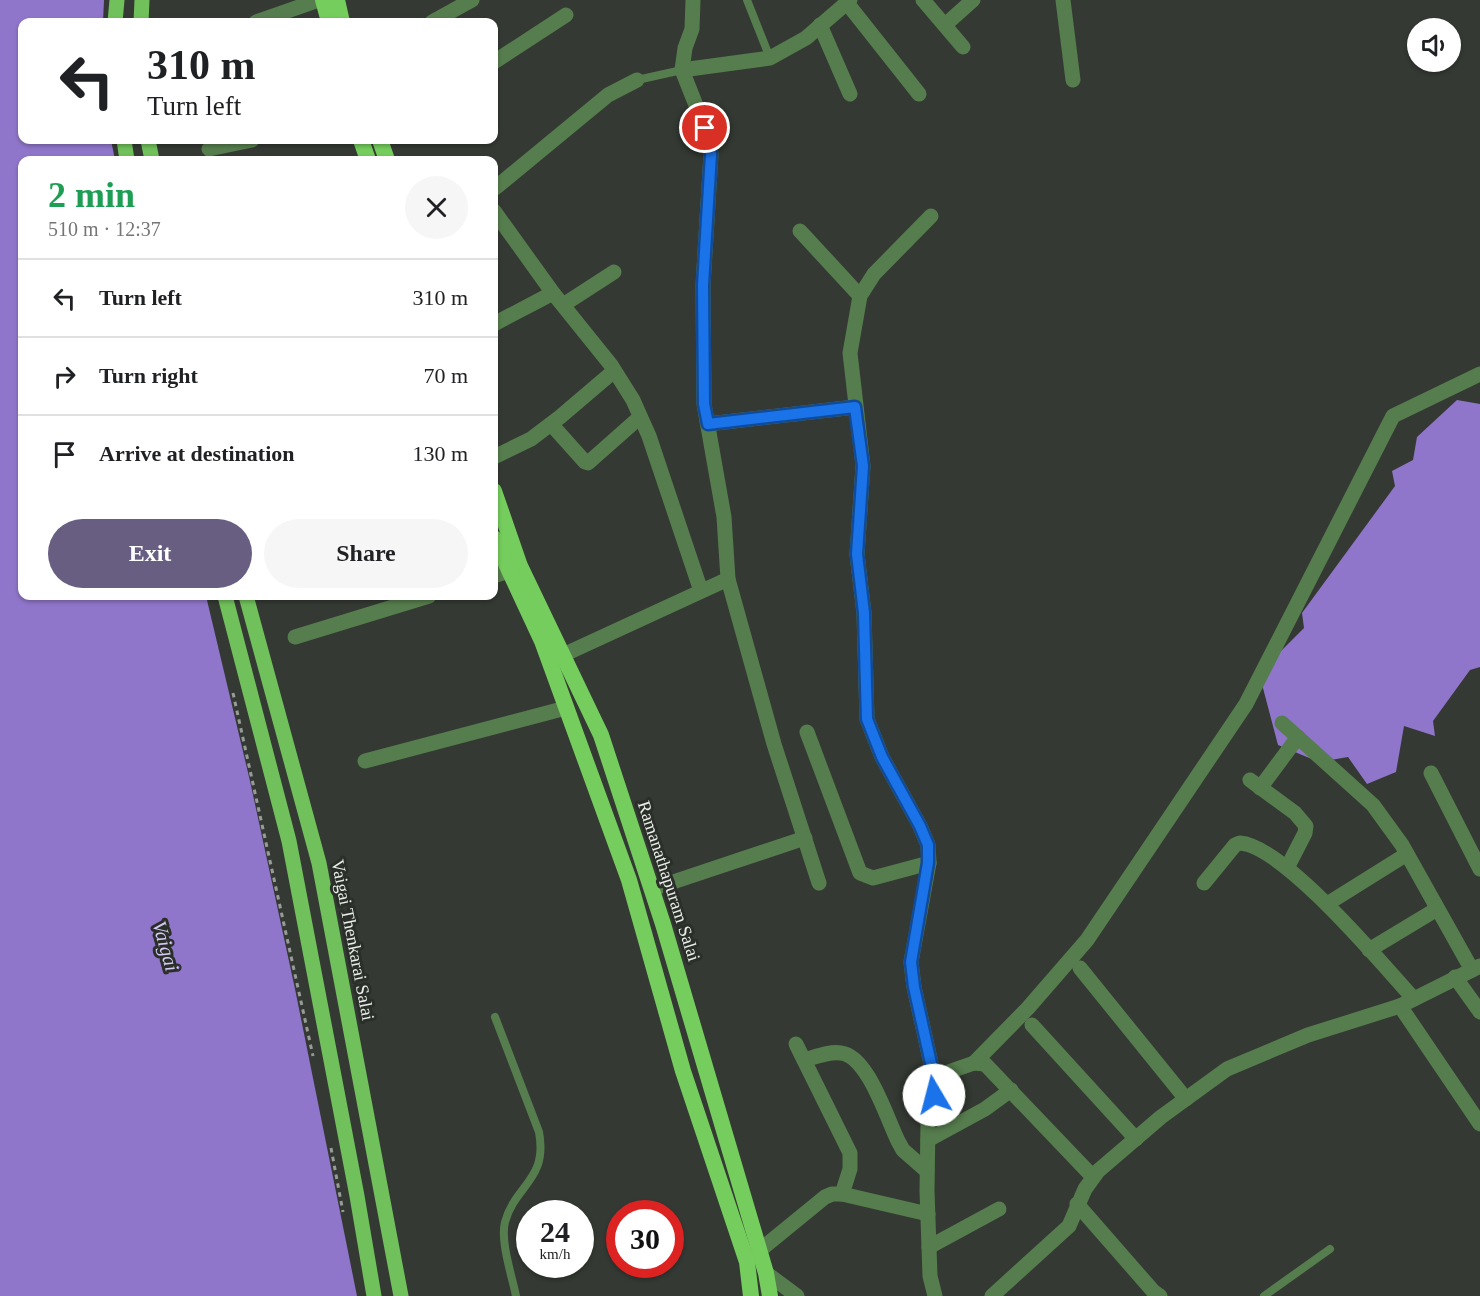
<!DOCTYPE html>
<meta charset="utf-8">
<style>
body{margin:0;font-family:"Times New Roman",serif;background:#f6f6f6;color:#202124;height:100vh;display:flex;flex-direction:column;font-size:22px;white-space:nowrap}
*{box-sizing:border-box;margin:0}
p{font-size:20px;color:#757577}
.icon{flex:none;width:33px;height:33px;fill:none;stroke:currentColor;stroke-width:2;stroke-linecap:round;stroke-linejoin:round}
.map{position:relative;flex:1;overflow:hidden}
.sheet{position:absolute;left:18px;top:156px;width:480px;height:444px;display:flex;flex-direction:column;background:#fff;border-radius:12px;box-shadow:0 2px 4px #0004}
.sheet>*{flex:none}
.banner{position:absolute;left:18px;top:18px;width:480px;height:126px;border-radius:12px;box-shadow:0 2px 4px #0004;background:#fff;color:#202124;overflow:hidden}
.buttons{position:absolute;left:1407px;top:18px;display:grid;gap:12px}
.buttons a{display:grid;place-items:center;width:54px;height:54px;border-radius:50%;background:#fff;box-shadow:0 2px 4px #0004;font-size:30px}
.speed{position:absolute;left:516px;top:1200px;display:flex;gap:12px;font-size:30px;font-weight:700;text-align:center}
.speed>*{display:grid;place-content:center;width:78px;height:78px;border-radius:50%;background:#fff;box-shadow:0 2px 4px #0004;line-height:1}
.speed small{font-size:15px;font-weight:400}
.speed .limit{border:9px solid #d22;background:#fff;color:#111}
.pin{position:absolute;display:grid;place-items:center;width:51px;height:51px;color:#fff;margin:-26px;border:3px solid #fff;border-radius:50%;box-shadow:0 2px 6px #0007}
.me{position:absolute;width:66px;margin:-33px;rotate:352deg;stroke-linejoin:round;filter:drop-shadow(0 0 4px #0008)}
.turn{display:flex;align-items:center;gap:21px;height:126px;padding:0 30px;font-size:27px}
.turn .icon{width:78px;height:78px;stroke-width:2.5}
.turn b{display:block;font-size:42px;line-height:51px}
.round{display:grid;place-items:center;flex:none;width:63px;height:63px;border-radius:32px;background:#f6f6f6}
.head{display:flex;align-items:center;justify-content:space-between;height:102px;padding:0 30px}
h1{font-size:36px;font-weight:700;line-height:45px;color:#1e9e55}
.cta{display:flex;gap:12px;margin-top:auto;padding:12px 30px}
.cta a{flex:1;height:69px;border-radius:36px;background:#685e82;color:#fff;font-size:24px;font-weight:700;line-height:69px;text-align:center}
.cta a+a{background:#f6f6f6;color:#202124}
ul{padding:0;list-style:none}
li{display:flex;align-items:center;gap:18px;height:78px;padding:0 30px;border-top:2px solid #e0e0e0}
li div{flex:1}
li b{display:block;font-size:22px}
li em{font-style:normal}
.map>svg:first-child{display:block}
</style>
<div class="map">
<svg width="1480" height="1296" viewBox="0 0 1480 1296">
<rect width="100%" height="100%" fill="#343933"/>
<!-- water -->
<g fill="#9076ca">
<path d="M0,0H104L103,22H22V140H111L115,160H22V596H206L250,781L295,989L357,1296H0Z"/>
<path d="M1457,400L1480,404V667L1470,670L1433,721L1435,736L1404,726L1396,772L1367,784L1348,757L1319,762L1278,745L1259,673L1304,628L1302,613L1395,486L1392,471L1413,460L1417,437Z"/>
</g>
<g fill="none" stroke-linecap="round" stroke-linejoin="round">
<!-- path -->
<g stroke="#989c97" stroke-width="3" stroke-dasharray="4.5 4.5" stroke-linecap="butt">
<path d="M233,693L313,1056"/>
<path d="M331,1148L343,1212"/>
</g>
<!-- service -->
<g stroke="#567d4d" stroke-width="8">
<path d="M747,0L770,58"/>
<path d="M637,80L682,70"/>
<path d="M495,1017L539,1132C548,1180 515,1185 505,1222C500,1241 512,1276 516,1296"/>
<path d="M1264,1296L1330,1249"/>
</g>
<!-- minor -->
<g stroke="#567d4d" stroke-width="15">
<path d="M923,0L963,47"/>
<path d="M1063,0L1073,80"/>
<path d="M847,3L919,94"/>
<path d="M256,22L319,0"/>
<path d="M432,22L472,0"/>
<path d="M820,25L850,94"/>
<path d="M945,25L973,0"/>
<path d="M494,62L566,15"/>
<path d="M682,70L770,58L806,38L850,0"/>
<path d="M209,149L252,140"/>
<path d="M494,189L608,95L637,80"/>
<path d="M494,211L553,293L611,365L633,400L649,436L701,591"/>
<path d="M931,216L874,274L860,296L850,353L863,466L857,554L864,613L867,719L882,757L920,826L928,845L929,863L911,962L914,987L934,1077V1095L928,1122L927,1191L930,1276L935,1296"/>
<path d="M800,231L860,296"/>
<path d="M563,305L614,272"/>
<path d="M494,324L553,293"/>
<path d="M551,424L585,462L588,463L640,417"/>
<path d="M708,424L855,407"/>
<path d="M494,457L531,439L560,417L614,371"/>
<path d="M494,576L509,571"/>
<path d="M728,579L774,744L819,883"/>
<path d="M295,637L429,596"/>
<path d="M563,655L728,579L724,517L704,404L703,285L711,154L705,128L682,70L685,48L692,29L693,0"/>
<path d="M1282,723L1373,805L1402,845L1472,970"/>
<path d="M807,732L860,873L873,878L929,863"/>
<path d="M365,761L566,708"/>
<path d="M1431,773L1480,869"/>
<path d="M1250,780L1295,813L1306,826L1305,833L1287,868"/>
<path d="M1260,788L1298,737"/>
<path d="M1204,883L1235,845L1240,843C1284,846 1382,964 1414,999"/>
<path d="M652,889L805,838"/>
<path d="M1327,904L1407,854"/>
<path d="M1369,950L1437,909"/>
<path d="M1080,968L1186,1099"/>
<path d="M1455,977L1480,1012"/>
<path d="M1400,1006L1480,1124"/>
<path d="M1032,1025L1136,1139"/>
<path d="M796,1044L850,1153V1169L842,1194"/>
<path d="M804,1060C815,1057 830,1051 841,1053C868,1056 887,1119 898,1141L903,1150L927,1171"/>
<path d="M974,1063L1028,1008L1087,940L1246,704L1393,416L1480,374"/>
<path d="M934,1077L974,1063L985,1064L1093,1177"/>
<path d="M928,1140L985,1109L1011,1090"/>
<path d="M1077,1204L1153,1291L1160,1296"/>
<path d="M929,1247L999,1209"/>
<path d="M759,1251L825,1197L832,1194H842L928,1214"/>
<path d="M766,1273L797,1296"/>
<path d="M992,1296L1069,1226L1085,1189L1098,1171L1161,1117L1227,1069L1308,1035L1400,1006L1480,966"/>
</g>
<!-- primary -->
<g stroke="#70c05b" stroke-width="15">
<path d="M115,22L117,0"/>
<path d="M141,22L142,0"/>
<path d="M124,140L127,160"/>
<path d="M148,140L152,160"/>
<path d="M225,596L289,841L357,1196L374,1296"/>
<path d="M246,596L319,863L401,1296"/>
</g>
<!-- trunk -->
<g stroke="#74cd5c" stroke-width="16">
<path d="M323,0L329,22"/>
<path d="M337,0L342,22"/>
<path d="M361,140L368,160"/>
<path d="M380,140L387,160"/>
<path d="M494,491L520,566L601,735L663,924L766,1273L770,1296"/>
<path d="M494,538L542,641L629,880L683,1071L747,1262L751,1296"/>
</g>
</g>
<g fill="none" stroke-linecap="round" stroke-linejoin="round">
<!-- route casing -->
<g stroke="#114b97" stroke-width="15">
<path id="route" d="M705,128L711,154L703,285L704,404L708,424L855,407L863,466L857,554L864,613L867,719L882,757L920,826L928,845V863L911,962L914,987L934,1077V1095"/>
</g>
<!-- route -->
<use href="#route" stroke="#1a73e8" stroke-width="10"/>
</g>
<g text-anchor="middle" stroke-width="6" stroke-linejoin="round" paint-order="stroke">
<!-- street labels -->
<g font-size="18" fill="#ebeeea" stroke="#2a2f29">
<text transform="translate(669 881) rotate(72)" y="6">Ramanathapuram Salai</text>
<text transform="translate(353 940) rotate(79)" y="6">Vaigai Thenkarai Salai</text>
</g>
<!-- water labels -->
<g font-size="20" font-style="italic" fill="#d6caf7" stroke="#2a2f29">
<text transform="translate(166 946) rotate(74)" y="7">Vaigai</text>
</g>
</g>
</svg>
<div class="buttons">
<a><svg class="icon" aria-label="sound" viewBox="0 0 24 24"><path d="M4 9h4l5-4v14l-5-4H4zM17 9q2 3 0 6"/></svg></a>
</div>
<div class="speed"><div>24<small>km/h</small></div><div class="limit">30</div></div>
<div class="pin" style="left:705px;top:128px;background:#d93025"><svg class="icon" aria-label="arrive" viewBox="0 0 24 24"><path d="M6 21V4h12l-3 4 3 4H6"/></svg></div>
<svg class="me" style="left:934px;top:1095px" viewBox="-20 -20 40 40"><circle r="19" fill="#fff"/><path d="M0-13L10 11 0 6-10 11z" fill="#1a73e8"/></svg>
<div class="banner">
<div class="turn"><svg class="icon" aria-label="left" viewBox="0 0 24 24"><path d="M17 20v-9H6M10 6l-5 5 5 5"/></svg><div><b>310 m</b>Turn left</div></div>
</div>
<section class="sheet">
<div class="head"><div><h1>2 min</h1><p>510 m · 12:37</p></div><a class="round"><svg class="icon" aria-label="close" viewBox="0 0 24 24"><path d="M6 6l12 12M18 6L6 18"/></svg></a></div>
<ul>
<li><svg class="icon" aria-label="left" viewBox="0 0 24 24"><path d="M17 20v-9H6M10 6l-5 5 5 5"/></svg><div><b>Turn left</b></div><em>310 m</em></li>
<li><svg class="icon" aria-label="right" viewBox="0 0 24 24"><path d="M7 20v-9h11M14 6l5 5-5 5"/></svg><div><b>Turn right</b></div><em>70 m</em></li>
<li><svg class="icon" aria-label="arrive" viewBox="0 0 24 24"><path d="M6 21V4h12l-3 4 3 4H6"/></svg><div><b>Arrive at destination</b></div><em>130 m</em></li>
</ul>
<div class="cta"><a>Exit</a><a>Share</a></div>
</section>
</div>
